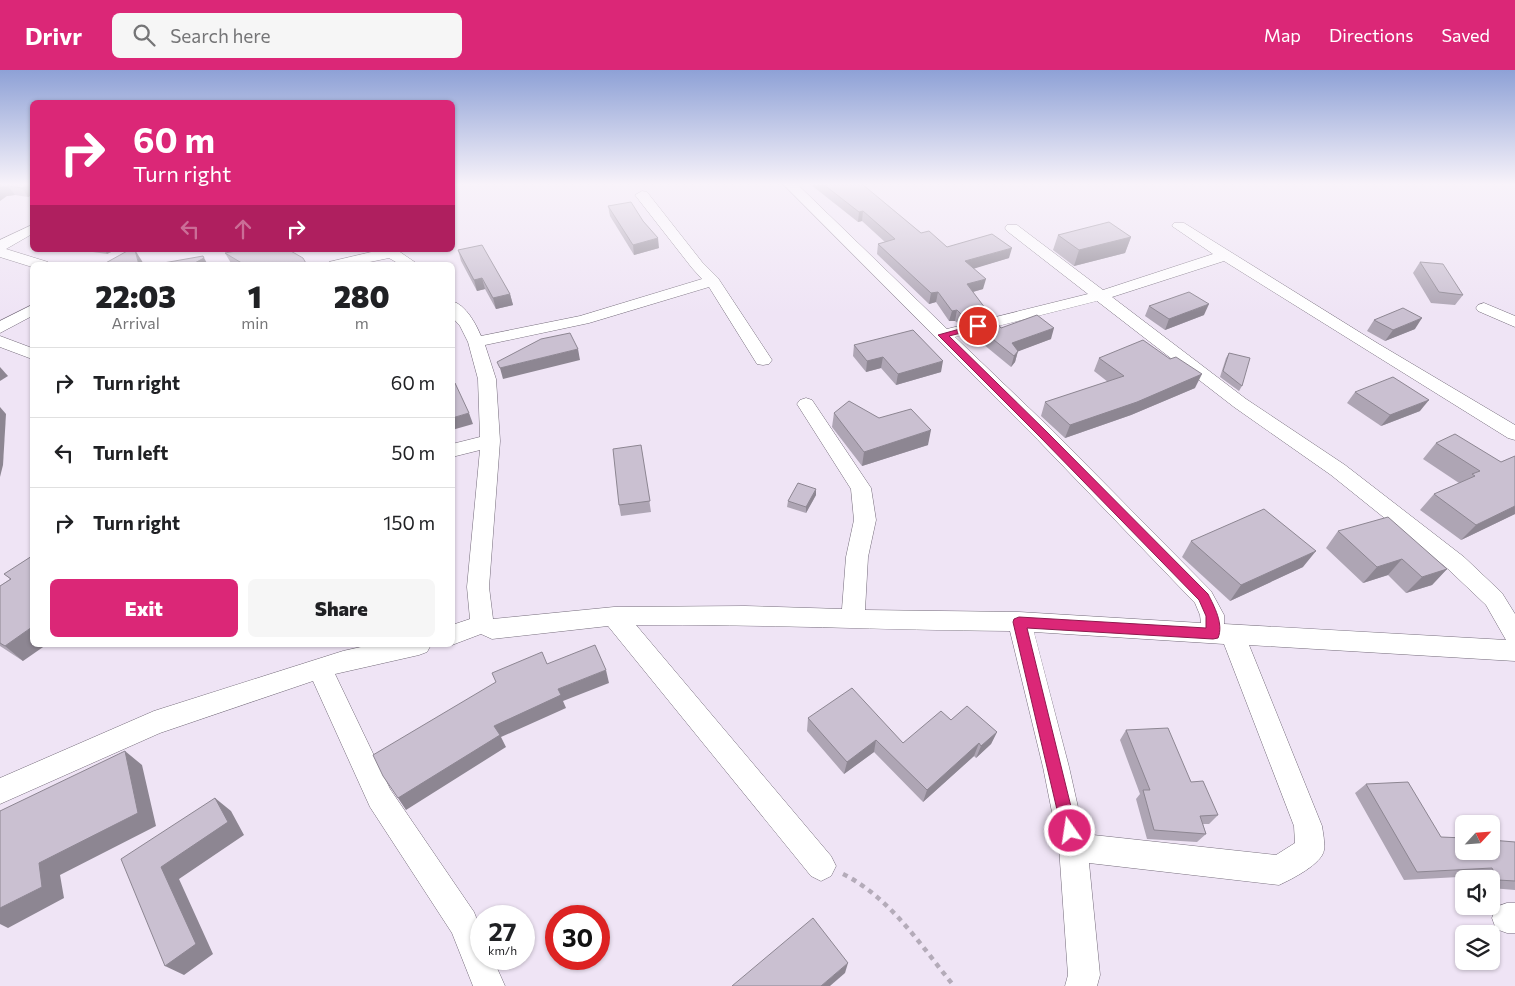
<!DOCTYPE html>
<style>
body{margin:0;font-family:Commissioner,sans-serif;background:#f6f6f6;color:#202124;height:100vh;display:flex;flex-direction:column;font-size:19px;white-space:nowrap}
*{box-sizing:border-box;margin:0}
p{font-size:16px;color:#757577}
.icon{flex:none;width:28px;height:28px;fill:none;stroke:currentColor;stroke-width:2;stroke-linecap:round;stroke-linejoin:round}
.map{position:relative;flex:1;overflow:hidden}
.side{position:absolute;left:30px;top:192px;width:425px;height:385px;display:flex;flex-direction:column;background:#fff;border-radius:8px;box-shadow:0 1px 4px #0004}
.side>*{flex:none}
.hud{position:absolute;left:30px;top:30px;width:425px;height:152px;border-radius:8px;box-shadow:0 1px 4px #0004;background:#db2777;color:#fff;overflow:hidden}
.needle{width:32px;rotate:64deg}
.fabs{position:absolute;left:1455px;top:745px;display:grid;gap:10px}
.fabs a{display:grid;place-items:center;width:45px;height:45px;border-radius:8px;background:#fff;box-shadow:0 1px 4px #0004;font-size:25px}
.speed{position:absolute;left:470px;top:835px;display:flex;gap:10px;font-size:25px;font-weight:700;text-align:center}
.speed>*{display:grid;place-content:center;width:65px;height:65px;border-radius:50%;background:#fff;box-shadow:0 1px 4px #0004;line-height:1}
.speed small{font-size:12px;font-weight:400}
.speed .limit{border:8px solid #d22;background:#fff;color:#111}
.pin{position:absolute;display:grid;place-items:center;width:42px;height:42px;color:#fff;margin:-21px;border:2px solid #fff;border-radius:50%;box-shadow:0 1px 5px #0007}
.me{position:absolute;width:55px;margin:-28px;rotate:347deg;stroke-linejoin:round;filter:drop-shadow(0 0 4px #0008)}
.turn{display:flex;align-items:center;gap:18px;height:105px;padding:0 20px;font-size:22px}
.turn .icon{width:65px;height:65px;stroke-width:2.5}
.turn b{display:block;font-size:35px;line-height:42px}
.lanes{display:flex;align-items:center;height:48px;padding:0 20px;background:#0003;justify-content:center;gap:25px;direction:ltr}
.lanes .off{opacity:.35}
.eta{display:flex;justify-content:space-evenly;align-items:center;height:85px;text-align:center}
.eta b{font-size:30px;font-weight:800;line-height:35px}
.action{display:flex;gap:10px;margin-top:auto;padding:10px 20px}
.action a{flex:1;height:58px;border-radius:8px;background:#db2777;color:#fff;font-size:20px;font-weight:800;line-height:58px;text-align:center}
.action a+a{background:#f6f6f6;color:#202124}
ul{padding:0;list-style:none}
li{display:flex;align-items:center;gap:15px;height:70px;padding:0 20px;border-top:1px solid #e0e0e0}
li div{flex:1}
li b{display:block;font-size:19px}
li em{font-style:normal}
header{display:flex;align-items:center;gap:30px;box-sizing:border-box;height:70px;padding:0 25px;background:#db2777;color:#fff}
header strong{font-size:24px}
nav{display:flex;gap:28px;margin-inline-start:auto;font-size:18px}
.search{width:350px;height:45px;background:#f6f6f6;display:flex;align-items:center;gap:12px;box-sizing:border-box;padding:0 18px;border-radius:8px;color:#757577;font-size:19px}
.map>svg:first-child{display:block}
</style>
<header>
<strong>Drivr</strong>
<div class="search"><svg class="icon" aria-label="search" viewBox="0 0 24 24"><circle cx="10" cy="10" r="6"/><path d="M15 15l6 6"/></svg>Search here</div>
<nav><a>Map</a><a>Directions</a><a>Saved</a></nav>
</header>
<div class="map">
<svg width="1515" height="916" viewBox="0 0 1515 916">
<rect width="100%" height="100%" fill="#efe4f5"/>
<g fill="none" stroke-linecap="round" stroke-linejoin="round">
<!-- minor casing -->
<g stroke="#746b7a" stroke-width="1">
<g id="minor">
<path d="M783,114H797L947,259L1088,224L1007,161L1005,158L1007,155H1017L1103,220L1213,184L1172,156L1174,153H1184L1377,273L1515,355V370L1508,368L1224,191L1112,227L1246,329L1345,395L1464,487L1502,523L1515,544V591L1249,575L1322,756C1323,763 1325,772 1324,780C1322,794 1292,809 1279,815L1089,793L1100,905L1097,916H1065L1068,905L1059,777L1043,697L1010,561C885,560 760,554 636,555L831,786L836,796L831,806L821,811L811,806L608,556L492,569L481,564L452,575V555L470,549L467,517L480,380L452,387V374L480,367L478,309L468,272L460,256L452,247V231C466,235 476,254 481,266L580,246L702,209L692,198L635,125L642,121L647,122L702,192L718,208L772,290L769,294L763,295L757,294L709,217L589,253L485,275L496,309L500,371L489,517L493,549L614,537L745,536L842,539L846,487L854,450L851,419L797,334L800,330L806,328L812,330L871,418L876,450L868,487L865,540L1019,542L1201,553L1200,545L1195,533L1038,370ZM1097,231L1234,337L1331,405L1448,499L1486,535L1506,570L1224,554V545L1211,521L1052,360L955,267ZM1034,562L1224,574L1294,756L1295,773L1276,785L1084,764L1069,697Z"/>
<path d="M32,155V164L6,179L48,192L51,195H32V197L0,187V170Z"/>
<path d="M380,180H397L419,195H401L389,188L355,195H326L329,192Z"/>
<path d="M1484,233L1515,246V257L1478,241L1476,238L1478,235Z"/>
<path d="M32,235V246L0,263V251Z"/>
<path d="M0,266L32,278V289L0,277Z"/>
<path d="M370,575H431L427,582L419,585L335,604L390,719L474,842L481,860V889H493L505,916H473L452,863L370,737L313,611L160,663L0,734V708L154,641L343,581Z"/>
<path d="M1507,833H1515V863H1507L1496,859L1492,848L1496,837Z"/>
</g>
</g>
<!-- path -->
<path stroke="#b4abb9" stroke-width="4.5" stroke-dasharray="5 5" stroke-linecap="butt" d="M843,804C891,828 921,876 954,916"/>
<!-- minor -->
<use href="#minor" fill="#fff" fill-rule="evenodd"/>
</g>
<!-- wall -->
<g fill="#aea5b4">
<path d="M0,114H32V125L28,127L15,125L7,126Z"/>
<path d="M810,114H862L921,163L947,177L1009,188L974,198L983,219L973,222L985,238L983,248L959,254L955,251H949L936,232L929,234L877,184L878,174L885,172L862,151L858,152Z"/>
<path d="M608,136L659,178L634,185L610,146Z"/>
<path d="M1058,165L1131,167L1125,183L1074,196L1053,180Z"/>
<path d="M79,180H115L107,184Z"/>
<path d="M458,180L510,224L513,235L496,239L485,219L477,221L461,191Z"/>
<path d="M225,183L307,195H232Z"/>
<path d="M1420,192L1463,225L1455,235L1431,233L1413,203Z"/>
<path d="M1149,236L1204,245L1165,260L1145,246Z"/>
<path d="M1374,250L1415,259L1385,271L1367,261Z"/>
<path d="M974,254L1001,258L1051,269L1018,281L1015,292L1011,297L972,265Z"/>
<path d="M854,275L941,302L896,315L881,298L866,302L853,286Z"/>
<path d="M1229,283L1242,316L1239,321L1220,307L1226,288Z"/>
<path d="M1099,288L1195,318L1131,345L1065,368L1041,346L1045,332L1108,312L1094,301Z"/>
<path d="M1355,322L1420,341L1381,356L1347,333Z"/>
<path d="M834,343L879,348L928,375L862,396L832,357Z"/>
<path d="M1436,373L1501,392L1515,386V444L1461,470L1420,440L1434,424L1459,413L1423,389Z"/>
<path d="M641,375L651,442L621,446L619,435Z"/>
<path d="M816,425L806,443L787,437L788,431Z"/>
<path d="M1338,461L1447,499L1432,515L1406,523L1388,505L1363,513L1326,478Z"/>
<path d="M1191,471L1303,497L1230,531L1182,487Z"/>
<path d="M32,486L23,591L0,576V516L10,509L4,504Z"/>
<path d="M808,648L903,673L951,650L997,662L991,674L976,688L974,686L923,732L874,682L844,704L807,661Z"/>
<path d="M1126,660L1191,712L1218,745L1209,754H1203L1206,764L1197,772L1147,769L1136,729L1140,724L1120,670Z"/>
<path d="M1366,714L1441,767L1515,772V820L1491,818V809H1479L1477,806L1404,810L1355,723Z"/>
</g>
<!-- shaded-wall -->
<g fill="#8d8692">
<path d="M29,114L32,120V125L28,127L22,118Z"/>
<path d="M8,116L15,125L7,126L0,131V117Z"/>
<path d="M863,141L862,151L858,152L859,142Z"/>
<path d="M1131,167L1125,183L1074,196L1079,180Z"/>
<path d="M658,168L659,178L634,185L633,175Z"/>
<path d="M1012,178L1009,188L963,202L965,191Z"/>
<path d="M105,180H115L107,184Z"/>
<path d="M135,180L142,191L144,195H139Z"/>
<path d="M203,186L208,195H191Z"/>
<path d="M482,208L485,219L477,221L474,210Z"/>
<path d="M986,209L983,219L965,224L967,214Z"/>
<path d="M938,222L936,232L929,234L931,223Z"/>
<path d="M510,224L513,235L496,239L493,228Z"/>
<path d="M1209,234L1204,245L1165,260L1169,249Z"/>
<path d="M985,238L983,248L959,254L961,244Z"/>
<path d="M957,240L955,251H949L952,241Z"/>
<path d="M1422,248L1415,259L1385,271L1393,260Z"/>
<path d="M1054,258L1051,269L1011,284L1012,273Z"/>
<path d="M578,279L580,290L503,309L500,298Z"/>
<path d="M1018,281L1015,292L1011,297L1014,286Z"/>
<path d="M883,287L881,298L866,302L867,291Z"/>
<path d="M943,291L941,302L896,315L898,304Z"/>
<path d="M0,297L8,306L0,311Z"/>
<path d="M1202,304L1195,318L1131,345L1065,368L1070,355Z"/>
<path d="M1429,330L1420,341L1381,356L1390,345Z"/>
<path d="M0,337L6,344L3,395L0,407Z"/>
<path d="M469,343L473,354L452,360V348Z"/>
<path d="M931,360L928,375L862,396L864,382Z"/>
<path d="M816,419V425L806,443V437Z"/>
<path d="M1515,436V444L1461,470L1476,455Z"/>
<path d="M1316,481L1303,497L1230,531L1241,515Z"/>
<path d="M1402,489L1388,505L1363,513L1377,497Z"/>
<path d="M1447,499L1432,515L1406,523L1422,507Z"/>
<path d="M32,557V575H46L23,591L5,576Z"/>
<path d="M606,600L609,613L563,631L566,638L501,667L506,677L406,740L398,728L494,656L558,619Z"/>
<path d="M997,662L991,674L976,688L981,676Z"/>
<path d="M876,670L874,682L844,704L847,692Z"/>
<path d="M979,673L974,686L923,732L927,720Z"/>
<path d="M125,681L142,695L156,756L60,805L64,828L8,858L0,854V838L39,793Z"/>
<path d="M215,728L231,741L244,765L179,809L213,884L184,905L165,896L161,797Z"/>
<path d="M848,893L845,903L830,916H821Z"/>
</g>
<!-- building -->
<g fill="#cac0d1" stroke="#8d8692">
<path d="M0,114H28L22,118L8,116L0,117Z"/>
<path d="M823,114H862L921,163L929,161L947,177L992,164L1012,178L965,191L986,209L967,214L985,238L961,244L957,240L952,241L938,222L931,223L878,174L895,169L863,141L859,142Z"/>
<path d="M631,132L643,151L658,168L633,175L608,136Z"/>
<path d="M1109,152L1131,167L1079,180L1058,165Z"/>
<path d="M482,175L510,224L493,228L482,208L474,210L458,180Z"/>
<path d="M129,180H135L139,195H102Z"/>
<path d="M241,180H289L303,188L307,195H245L225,183Z"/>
<path d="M203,186L204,188L191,195H152Z"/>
<path d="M1420,192L1443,194L1463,225L1439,222Z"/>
<path d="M1189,222L1209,234L1169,249L1149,236Z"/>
<path d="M1403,238L1422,248L1393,260L1374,250Z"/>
<path d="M1037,245L1054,258L1012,273L1018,281L1014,286L974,254L994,249L1001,258Z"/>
<path d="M913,260L943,291L898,304L883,287L867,291L854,275Z"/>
<path d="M570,263L578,279L500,298L497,292L541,269Z"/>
<path d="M1143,270L1170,289L1176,287L1202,304L1137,332L1070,355L1045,332L1124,306L1099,288Z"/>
<path d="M1229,283L1250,288L1242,316L1223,301Z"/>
<path d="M1393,307L1429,330L1390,345L1355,322Z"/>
<path d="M455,313L469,343L452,348V314Z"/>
<path d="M849,331L879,348L911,339L931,360L864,382L834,343Z"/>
<path d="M1455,364L1501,392L1515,386V436L1476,455L1434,424L1475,406L1472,404L1480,401L1436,373Z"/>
<path d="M641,375L650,431L619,435L613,379Z"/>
<path d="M798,413L816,419L806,437L788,431Z"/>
<path d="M1264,439L1316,481L1241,515L1191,471Z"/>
<path d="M1388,447L1447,499L1422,507L1402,489L1377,497L1338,461Z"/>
<path d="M32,486V557L5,576L0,573V516L11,509L4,504Z"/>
<path d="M595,575L606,600L558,619L561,625L494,656L500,665L398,728L383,706L373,685L496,612L492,603L542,582L547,594Z"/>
<path d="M852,618L903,673L941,641L951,650L967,636L997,662L981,676L979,673L927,720L876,670L847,692L808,648Z"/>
<path d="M1168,658L1191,712L1203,711L1218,745L1200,746L1206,764L1154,760L1143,720H1150L1126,660Z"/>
<path d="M125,681L138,743L39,793L42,817L0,838V741Z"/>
<path d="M1408,712L1441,767L1464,768V781H1491V770L1515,772V811L1498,810L1492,798L1417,802L1366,714Z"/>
<path d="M215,728L228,752L161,797L196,874L165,896L121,789Z"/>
<path d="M813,848L848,893L821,916H732Z"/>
</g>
<!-- sky -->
<linearGradient id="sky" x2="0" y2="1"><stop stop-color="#8ea1d6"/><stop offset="0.47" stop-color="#f8f3fa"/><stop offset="1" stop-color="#f8f3fa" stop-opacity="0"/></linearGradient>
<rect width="1515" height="243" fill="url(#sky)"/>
<!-- route -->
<path fill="#db2777" stroke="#8e194d" d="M978,254L982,256L981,258L949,266L1048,363L1208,524C1214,536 1224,554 1218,568L1213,569L1027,558L1077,761L1075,766L1070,769L1065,766L1062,761L1013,552L1014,549L1019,547L1206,558V546L1199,530L1041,368L938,265Z"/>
</svg>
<div class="fabs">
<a><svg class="needle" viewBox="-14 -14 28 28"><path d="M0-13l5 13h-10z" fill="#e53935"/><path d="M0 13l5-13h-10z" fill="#757577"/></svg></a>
<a><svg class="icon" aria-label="sound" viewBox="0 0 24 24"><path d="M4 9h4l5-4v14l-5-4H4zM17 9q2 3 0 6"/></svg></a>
<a><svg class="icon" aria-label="layers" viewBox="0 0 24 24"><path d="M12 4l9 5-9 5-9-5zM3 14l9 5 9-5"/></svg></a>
</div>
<div class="speed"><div>27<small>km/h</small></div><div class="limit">30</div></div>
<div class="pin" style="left:978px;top:256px;background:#d93025"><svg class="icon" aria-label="arrive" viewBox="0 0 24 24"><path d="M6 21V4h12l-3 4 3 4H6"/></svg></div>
<svg class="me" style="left:1070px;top:761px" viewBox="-20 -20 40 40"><circle r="17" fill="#db2777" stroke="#fff" stroke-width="3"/><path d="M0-11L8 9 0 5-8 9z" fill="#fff"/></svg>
<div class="hud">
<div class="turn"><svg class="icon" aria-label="right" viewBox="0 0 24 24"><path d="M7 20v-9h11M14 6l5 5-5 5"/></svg><div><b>60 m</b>Turn right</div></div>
<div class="lanes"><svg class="icon off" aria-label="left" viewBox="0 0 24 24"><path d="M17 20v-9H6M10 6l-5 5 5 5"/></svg><svg class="icon off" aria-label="ahead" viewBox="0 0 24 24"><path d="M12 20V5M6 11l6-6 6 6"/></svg><svg class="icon" aria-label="right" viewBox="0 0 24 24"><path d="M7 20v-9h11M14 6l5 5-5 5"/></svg></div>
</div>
<section class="side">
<div class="eta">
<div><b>22:03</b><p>Arrival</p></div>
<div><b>1</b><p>min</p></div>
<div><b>280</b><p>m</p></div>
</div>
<ul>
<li><svg class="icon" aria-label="right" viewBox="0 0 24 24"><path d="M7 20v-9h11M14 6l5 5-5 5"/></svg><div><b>Turn right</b></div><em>60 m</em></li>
<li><svg class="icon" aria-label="left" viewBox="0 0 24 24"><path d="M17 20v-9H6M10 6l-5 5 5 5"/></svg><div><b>Turn left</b></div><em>50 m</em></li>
<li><svg class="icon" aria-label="right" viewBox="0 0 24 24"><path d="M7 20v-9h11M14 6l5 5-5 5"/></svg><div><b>Turn right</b></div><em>150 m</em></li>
</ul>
<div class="action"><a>Exit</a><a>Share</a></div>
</section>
</div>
